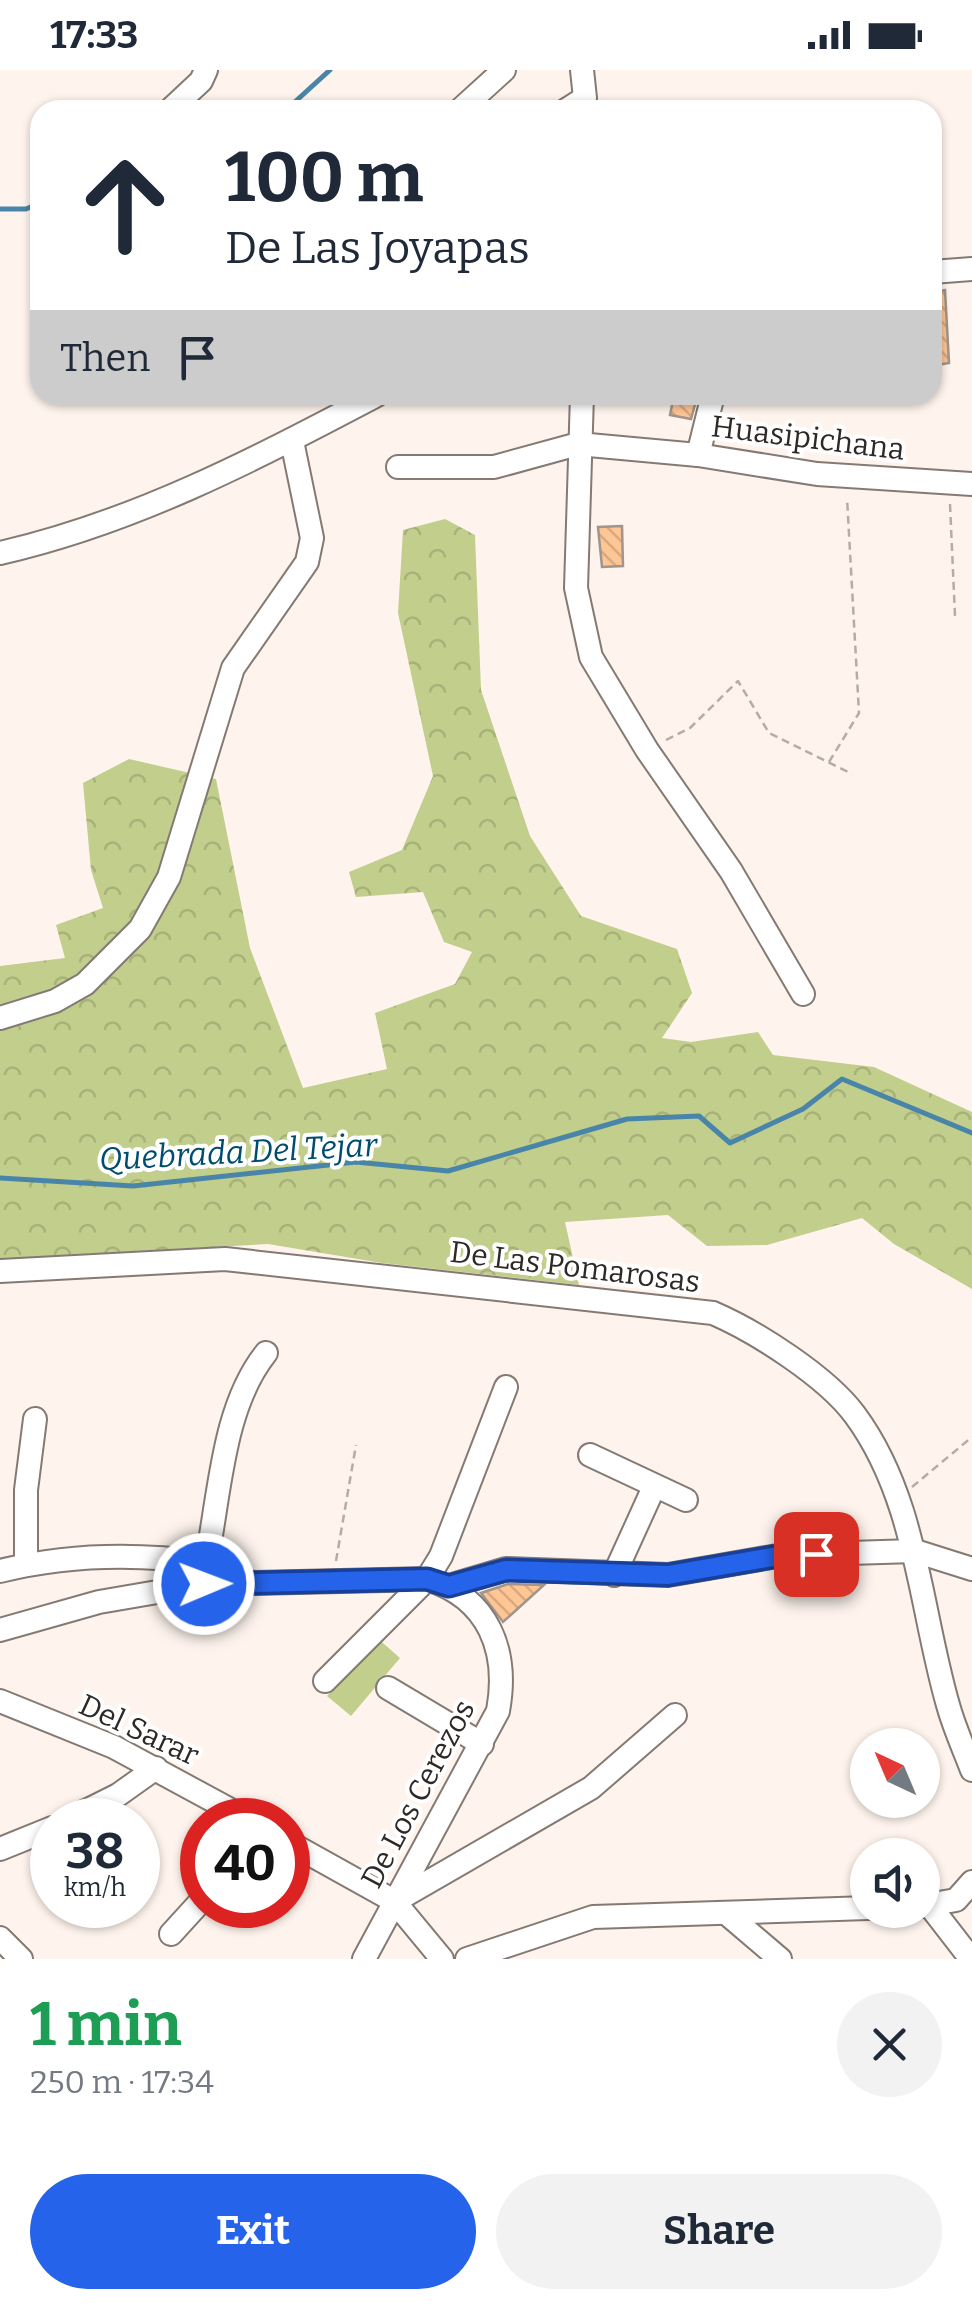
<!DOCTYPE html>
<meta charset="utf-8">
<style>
body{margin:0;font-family:Bitter,serif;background:#f2f2f3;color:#1f2937;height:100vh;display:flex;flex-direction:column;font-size:38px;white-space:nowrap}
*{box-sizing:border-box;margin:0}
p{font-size:32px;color:#747a83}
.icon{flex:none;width:55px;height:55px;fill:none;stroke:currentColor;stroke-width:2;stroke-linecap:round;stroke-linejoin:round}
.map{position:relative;height:1889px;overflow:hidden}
.sheet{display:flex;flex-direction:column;background:#fff;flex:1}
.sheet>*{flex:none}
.guide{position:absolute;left:30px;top:30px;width:912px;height:305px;border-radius:30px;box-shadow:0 2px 8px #0004;background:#fff;color:#1f2937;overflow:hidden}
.needle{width:65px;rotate:316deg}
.fabs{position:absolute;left:850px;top:1658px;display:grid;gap:20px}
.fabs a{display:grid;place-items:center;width:90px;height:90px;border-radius:50%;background:#fff;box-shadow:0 2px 8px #0004;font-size:50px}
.speed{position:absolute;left:30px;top:1728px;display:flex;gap:20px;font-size:50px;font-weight:700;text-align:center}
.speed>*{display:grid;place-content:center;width:130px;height:130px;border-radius:50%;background:#fff;box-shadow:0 2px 8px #0004;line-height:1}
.speed small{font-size:25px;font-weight:400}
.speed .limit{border:15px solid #d22;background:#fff;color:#111}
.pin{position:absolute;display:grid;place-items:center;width:85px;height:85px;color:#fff;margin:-42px;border-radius:20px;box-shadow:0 5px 15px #0006}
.me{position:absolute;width:110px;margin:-55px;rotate:89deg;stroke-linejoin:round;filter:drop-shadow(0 0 8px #0008)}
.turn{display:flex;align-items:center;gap:35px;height:210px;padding:0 30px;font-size:45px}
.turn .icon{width:130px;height:130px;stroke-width:2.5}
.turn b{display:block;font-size:70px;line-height:85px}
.then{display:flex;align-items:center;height:95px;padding:0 30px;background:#0003;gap:20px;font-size:38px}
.round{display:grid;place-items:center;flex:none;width:105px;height:105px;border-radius:52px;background:#f2f2f3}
.summary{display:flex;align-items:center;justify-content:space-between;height:170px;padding:0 30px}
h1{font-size:60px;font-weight:700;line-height:75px;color:#1e9e55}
.cta{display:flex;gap:20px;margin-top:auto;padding:20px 30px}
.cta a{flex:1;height:115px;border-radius:60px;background:#2563eb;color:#fff;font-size:40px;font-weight:700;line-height:115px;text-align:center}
.cta a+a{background:#f2f2f3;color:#1f2937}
.status{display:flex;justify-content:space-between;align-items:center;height:70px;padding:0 50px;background:#fff;direction:ltr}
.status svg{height:28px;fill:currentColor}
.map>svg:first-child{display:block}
</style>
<div class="status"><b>17:33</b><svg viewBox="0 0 49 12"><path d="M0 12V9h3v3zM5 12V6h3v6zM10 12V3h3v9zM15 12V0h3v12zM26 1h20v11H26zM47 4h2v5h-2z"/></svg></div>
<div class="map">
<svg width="972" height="1889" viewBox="0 0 972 1889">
<defs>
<pattern id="forest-crowns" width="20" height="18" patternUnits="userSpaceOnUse" patternTransform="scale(2.5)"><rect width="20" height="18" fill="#c2ce8c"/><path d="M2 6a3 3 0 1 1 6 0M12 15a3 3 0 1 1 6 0" fill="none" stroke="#a7b179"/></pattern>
<pattern id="building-back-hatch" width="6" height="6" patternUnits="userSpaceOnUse" patternTransform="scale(2.5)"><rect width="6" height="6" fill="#fec595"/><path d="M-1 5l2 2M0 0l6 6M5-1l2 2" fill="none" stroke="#daa980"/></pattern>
</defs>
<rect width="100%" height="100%" fill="#fef4ed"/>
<!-- forest -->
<path fill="url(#forest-crowns)" d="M445,449L475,465L481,620L530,766L581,846L677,879L692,923L662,968L691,972L758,962L773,985L874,997L972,1042V1219L894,1174L862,1148L767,1175L707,1176L668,1145L565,1152L579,1215L382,1193L268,1174L0,1189V896L65,888L56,855L103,838L91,800L83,713L129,689L216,709L250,878L303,1018L387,999L375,943L455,914L472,882L444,872L423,822L356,827L349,802L402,780L433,706L398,543L403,460Z"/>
<!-- pitch -->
<path fill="#c2ce8c" d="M376,1567L400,1588L351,1646L327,1626Z"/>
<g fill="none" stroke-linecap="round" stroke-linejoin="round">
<!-- stream -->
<g stroke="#4985a8" stroke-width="5">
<path d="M286,40L330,0"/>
<path d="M0,139H26L40,133"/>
<path d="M0,1108L133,1116L356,1092L448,1101L627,1049L699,1046L730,1073L803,1039L842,1009L972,1063"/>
</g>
</g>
<!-- building -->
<g fill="url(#building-back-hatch)" stroke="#9f958d" stroke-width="2.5">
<path d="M945,220L949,293L932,296V223Z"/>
<path d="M674,325L697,327L691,349L670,345Z"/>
<path d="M622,456L623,496L602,497L598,457Z"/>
<path d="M508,1514L544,1515L503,1552L481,1523Z"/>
</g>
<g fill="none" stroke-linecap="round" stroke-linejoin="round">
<!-- minor casing -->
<g stroke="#847a73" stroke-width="26">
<g id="minor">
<path d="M170,40L201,11L206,0"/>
<path d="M460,40L504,0"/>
<path d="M566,40L585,28L582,0"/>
<path d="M932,202L972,199"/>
<path d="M582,325L576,518L591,587L647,680L731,801L803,924"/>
<path d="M698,385L713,325"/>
<path d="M398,397H494L578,374L698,385L817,404L972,414"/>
<path d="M0,483C136,452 255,389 377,325"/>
<path d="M0,948L55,931L85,914L140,859L169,807L233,598L307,492L312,468L292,371"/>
<path d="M0,1201L225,1189L713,1243C757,1262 827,1307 855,1345C917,1429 920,1539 948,1635C954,1657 964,1679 972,1700"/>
<path d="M590,1385L686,1430"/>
<path d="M206,1493C220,1425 222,1338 266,1283"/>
<path d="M26,1495V1420L35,1349"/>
<path d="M0,1501C69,1484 136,1483 206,1493L204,1514"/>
<path d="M614,1505L654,1417"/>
<path d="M449,1516L506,1499L668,1505L783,1485L915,1481L972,1499"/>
<path d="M0,1560L99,1532L204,1514L427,1509C489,1528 509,1581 498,1641L364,1889"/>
<path d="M325,1611L427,1509L441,1486L506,1317"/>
<path d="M388,1618L482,1674"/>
<path d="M0,1631L114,1677L249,1750"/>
<path d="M68,1750L118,1725L156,1698"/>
<path d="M288,1772L394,1831L442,1889"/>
<path d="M0,1779L52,1758"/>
<path d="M397,1830L591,1718L675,1645"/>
<path d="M922,1836L956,1830L972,1812"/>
<path d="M930,1836L971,1889"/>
<path d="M726,1843L780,1889"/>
<path d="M171,1864L202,1830"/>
<path d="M0,1868L21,1889"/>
<path d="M467,1889L593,1847L868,1838"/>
</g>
</g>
<!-- path -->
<g stroke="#b4aca6" stroke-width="2.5" stroke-dasharray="8 5" stroke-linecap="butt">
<path d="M950,434L955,546"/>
<path d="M666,670L690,658L738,611L769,663L852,704"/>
<path d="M829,692L859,643L847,428"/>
<path d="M912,1417L972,1367"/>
<path d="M336,1491L356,1375"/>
</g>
<!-- minor -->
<use href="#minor" stroke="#fff" stroke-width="22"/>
</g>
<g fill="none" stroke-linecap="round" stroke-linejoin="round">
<!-- route casing -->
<g stroke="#184099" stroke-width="25">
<path id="route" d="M204,1514L427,1509L449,1516L506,1500L668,1505L784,1485L816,1484"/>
</g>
<!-- route -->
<use href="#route" stroke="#2563eb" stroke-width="18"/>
</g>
<g text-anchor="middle" stroke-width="8" stroke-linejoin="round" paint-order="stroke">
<!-- street labels -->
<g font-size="30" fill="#2e2926" stroke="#fff">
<text transform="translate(808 368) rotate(7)" y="10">Huasipichana</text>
<text transform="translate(575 1197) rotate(7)" y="10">De Las Pomarosas</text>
<text transform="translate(139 1660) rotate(25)" y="10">Del Sarar</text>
<text transform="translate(418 1724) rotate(-62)" y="10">De Los Cerezos</text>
</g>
<!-- water labels -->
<g font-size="32" font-style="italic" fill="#004c6e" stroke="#fff">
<text transform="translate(238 1082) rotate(-3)" y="11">Quebrada Del Tejar</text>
</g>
</g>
</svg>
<div class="fabs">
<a><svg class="needle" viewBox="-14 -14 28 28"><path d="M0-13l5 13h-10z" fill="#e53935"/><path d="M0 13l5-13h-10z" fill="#747a83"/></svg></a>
<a><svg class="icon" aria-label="sound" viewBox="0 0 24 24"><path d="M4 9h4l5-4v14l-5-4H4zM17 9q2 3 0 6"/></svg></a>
</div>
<div class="speed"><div>38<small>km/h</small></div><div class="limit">40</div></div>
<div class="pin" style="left:816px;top:1484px;background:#d93025"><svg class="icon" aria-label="arrive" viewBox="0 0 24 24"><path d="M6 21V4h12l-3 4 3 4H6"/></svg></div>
<svg class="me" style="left:204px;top:1514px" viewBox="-20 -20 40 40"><circle r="17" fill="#2563eb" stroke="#fff" stroke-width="3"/><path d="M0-11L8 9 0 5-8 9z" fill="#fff"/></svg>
<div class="guide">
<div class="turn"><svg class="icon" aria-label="ahead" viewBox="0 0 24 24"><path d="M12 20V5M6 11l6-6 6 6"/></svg><div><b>100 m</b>De Las Joyapas</div></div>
<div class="then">Then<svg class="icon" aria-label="arrive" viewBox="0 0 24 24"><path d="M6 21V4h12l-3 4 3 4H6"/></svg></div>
</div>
</div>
<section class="sheet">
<div class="summary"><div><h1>1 min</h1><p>250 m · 17:34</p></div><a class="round"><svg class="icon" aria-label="close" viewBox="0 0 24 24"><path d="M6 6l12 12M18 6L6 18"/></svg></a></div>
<div class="cta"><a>Exit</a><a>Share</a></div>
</section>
